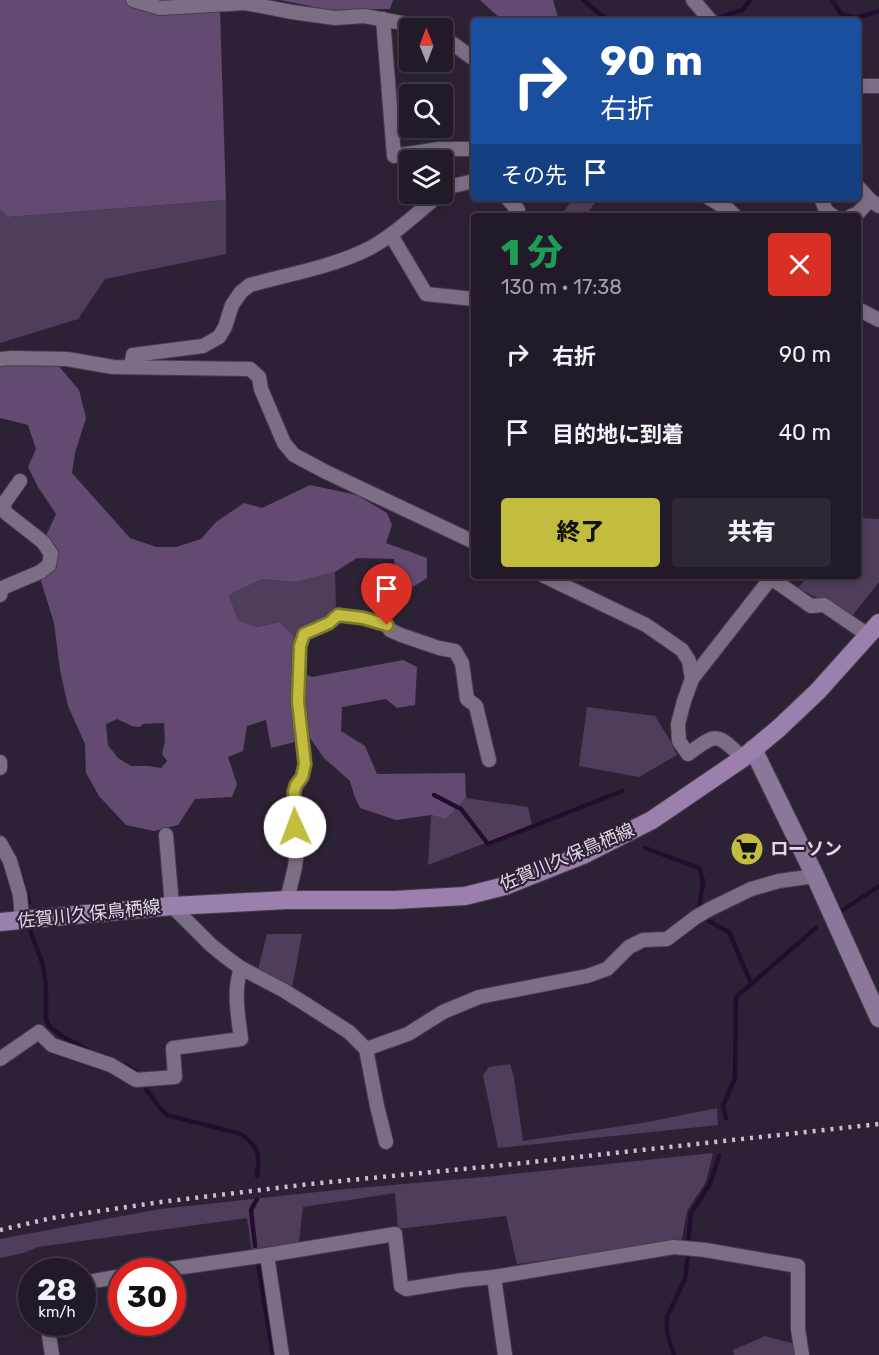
<!DOCTYPE html>
<html lang="ja">
<meta charset="utf-8">
<style>
body{margin:0;font-family:Rubik,"Noto Sans JP",sans-serif;background:#2e2734;color:#f1f3f6;height:100vh;display:flex;flex-direction:column;font-size:22px;white-space:nowrap}
*{box-sizing:border-box;margin:0}
p{font-size:20px;color:#a2a1a8}
.icon{flex:none;width:33px;height:33px;fill:none;stroke:currentColor;stroke-width:2;stroke-linecap:round;stroke-linejoin:round}
.map{position:relative;flex:1;overflow:hidden}
.details{position:absolute;left:471px;top:213px;width:390px;height:366px;display:flex;flex-direction:column;background:#221a28;border-radius:6px;box-shadow:0 3px 9px #0003,0 0 0 2px #3f3845}
.details>*{flex:none}
.top-card{position:absolute;left:471px;top:18px;width:390px;height:183px;border-radius:6px;box-shadow:0 3px 9px #0003,0 0 0 2px #3f3845;background:#1a4fa0;color:#fff;overflow:hidden}
.needle{width:39px;rotate:359deg}
.fabs{position:absolute;left:399px;top:18px;display:grid;gap:12px}
.fabs a{display:grid;place-items:center;width:54px;height:54px;border-radius:6px;background:#221a28;box-shadow:0 3px 9px #0003,0 0 0 2px #3f3845;font-size:30px}
.speed{position:absolute;left:18px;top:1258px;display:flex;gap:12px;font-size:30px;font-weight:700;text-align:center}
.speed>*{display:grid;place-content:center;width:78px;height:78px;border-radius:50%;background:#221a28;box-shadow:0 3px 9px #0003,0 0 0 2px #3f3845;line-height:1}
.speed small{font-size:15px;font-weight:400}
.speed .limit{border:9px solid #d22;background:#fff;color:#111}
.pin{position:absolute;display:grid;place-items:center;width:51px;height:51px;color:#fff;margin:-62px -26px;border-radius:50% 50% 50% 0;rotate:-45deg;box-shadow:0 0 6px #0007}
.pin .icon{rotate:45deg}
.me{position:absolute;width:66px;margin:-33px;rotate:358deg;stroke-linejoin:round;filter:drop-shadow(0 0 4px #0008)}
.turn{display:flex;align-items:center;gap:21px;height:126px;padding:0 30px;font-size:27px}
.turn .icon{width:78px;height:78px;stroke-width:2.5}
.turn b{display:block;font-size:42px;line-height:51px}
.then{display:flex;align-items:center;height:57px;padding:0 30px;background:#0003;gap:12px;font-size:22px}
.round{display:grid;place-items:center;flex:none;width:63px;height:63px;border-radius:6px;background:#2e2734}
.head{display:flex;align-items:center;justify-content:space-between;height:102px;padding:0 30px}
h1{font-size:36px;font-weight:800;line-height:45px;color:#1e9e55}
.action{display:flex;gap:12px;margin-top:auto;padding:12px 30px}
.action a{flex:1;height:69px;border-radius:6px;background:#c2bd3f;color:#111;font-size:24px;font-weight:800;line-height:69px;text-align:center}
.action a+a{background:#2e2734;color:#f1f3f6}
ul{padding:0;list-style:none}
li{display:flex;align-items:center;gap:18px;height:78px;padding:0 30px}
li div{flex:1}
li b{display:block;font-size:22px}
li em{font-style:normal}
.map>svg:first-child{display:block}
</style>
<div class="map">
<svg width="879" height="1355" viewBox="0 0 879 1355">
<rect width="100%" height="100%" fill="#2d2235"/>
<!-- green -->
<g fill="#4f3e5b">
<path d="M574,198H580L595,203L585,216H560Z"/>
<path d="M226,200V254L105,279L78,319L0,343V209L8,217Z"/>
<path d="M859,518L879,519V582L852,616L798,588L808,576H858V519Z"/>
<path d="M335,572L336,611L303,629L297,640L280,622L257,627L238,620L229,595L262,579L296,582Z"/>
<path d="M587,707L655,716L668,737L677,755L639,777L579,766Z"/>
<path d="M466,798L528,807L532,825L428,865L431,815L446,819Z"/>
<path d="M267,934H302L292,988L258,970Z"/>
<path d="M510,1064L514,1078L523,1141L648,1122L717,1108L718,1125L498,1148L483,1075L489,1067Z"/>
<path d="M713,1153L706,1182L687,1211L682,1239L670,1242L517,1264L506,1216L398,1229L395,1193L303,1207L299,1242L252,1251L247,1218L38,1247L23,1253L0,1258V1239L160,1209L336,1190L484,1177Z"/>
<path d="M765,1336L795,1344L796,1355H734L733,1350Z"/>
</g>
<!-- forest -->
<g fill="#624a71" fill-rule="evenodd">
<path d="M0,0H231L220,10L226,200L8,217L0,209Z"/>
<path d="M280,0H393L390,9L330,10Z"/>
<path d="M480,0H553L559,21H503Z"/>
<path d="M0,364H57L79,390L86,418L75,453L72,473L130,538L156,547H176L201,539L216,522L244,503L262,508L310,485L357,495L387,513L392,525L386,543L427,558V578L413,587L396,574L394,559L357,558L335,572L296,582L262,579L229,595L238,620L257,627L280,622L297,640V671L312,677L403,660L417,667L415,705L397,708L386,699L342,707L341,731L365,746L377,774L465,773L466,798L446,819L431,815L396,820L360,808L354,795L350,781L324,758L310,738L271,748L266,720L247,726L243,751L228,757L237,784L232,797L195,799L178,825L154,831L126,825L99,796L86,773L85,744L68,706L60,670L54,623L41,581L54,563L45,538L56,514L38,487L28,467L36,449L28,425L0,418ZM117,719L132,726L140,727L143,724L164,723L165,741L162,754L167,761L161,768L148,766H131L118,758L108,745L106,724Z"/>
</g>
<g fill="none" stroke-linecap="round" stroke-linejoin="round">
<!-- stream -->
<g stroke="#230d2f" stroke-width="4.5">
<path d="M583,0L609,21"/>
<path d="M832,0L841,14L856,18L879,11"/>
<path d="M721,17L742,10L750,0"/>
<path d="M434,795L461,809L488,844L622,791"/>
<path d="M645,848L699,868L703,881L699,910"/>
<path d="M21,876L29,902"/>
<path d="M843,910L879,886"/>
<path d="M707,920L729,932L751,983"/>
<path d="M30,930L43,965L46,987V1019L49,1026L62,1036L89,1051"/>
<path d="M124,1065L138,1073"/>
<path d="M146,1089L160,1108L167,1115L241,1134C259,1147 260,1154 257,1176"/>
<path d="M726,1118L723,1106L735,1078L736,997L816,928"/>
<path d="M688,1243L691,1213L710,1184L719,1156"/>
<path d="M255,1246L251,1210L257,1199"/>
<path d="M258,1263L273,1355"/>
<path d="M674,1355L667,1333V1317L685,1279L688,1256"/>
</g>
<!-- street casing -->
<g stroke="#463d4d" stroke-width="16">
<g id="street">
<path d="M133,0L160,8L245,3L292,12L335,18L364,16L413,25L422,28"/>
<path d="M693,0L711,21"/>
<path d="M383,19L394,156L439,149H474"/>
<path d="M442,36L474,59"/>
<path d="M858,86H879"/>
<path d="M858,187L870,200L879,206"/>
<path d="M442,191L448,187L474,181"/>
<path d="M507,198L518,210L513,216"/>
<path d="M709,198L729,210L735,216"/>
<path d="M821,198L826,211L833,216"/>
<path d="M851,216L857,214L870,200"/>
<path d="M391,235L426,294L474,299"/>
<path d="M858,309L879,320"/>
<path d="M0,359L12,358L67,359L113,367L250,369L259,377L261,389L284,443L294,455L326,472L474,542"/>
<path d="M131,367L133,355L203,346L219,337L225,327L232,305L241,292L250,285C289,274 333,267 370,248C396,234 418,212 440,194"/>
<path d="M544,576L646,625L682,650L689,661L692,679L684,701L678,724L679,741L688,754C718,732 716,733 743,758"/>
<path d="M0,595L2,588L40,572L49,565L51,554L43,542L6,513L3,505L20,481"/>
<path d="M692,679L771,578L811,606L824,605L868,635"/>
<path d="M0,762V768"/>
<path d="M166,835L172,906L211,945L227,958L241,968L283,990L307,1005L349,1032L366,1049L377,1106L386,1142"/>
<path d="M0,843L10,861L20,895L22,920"/>
<path d="M287,900L295,867L297,850L294,792L296,785L302,777L305,764L298,702L300,646L304,634L329,623L338,615L363,618L387,625L390,630L401,635L439,648L455,651L462,663L467,699L476,706L489,760"/>
<path d="M366,1049L408,1034L443,1012L479,997L587,976L607,969L629,947L643,940L667,939L696,917L710,909L751,889L779,881L815,876"/>
<path d="M0,1059L39,1032L52,1045L111,1065L136,1080L175,1077L173,1048L241,1039C238,1014 233,992 241,968"/>
<path d="M148,1272L267,1255"/>
<path d="M494,1277L505,1355"/>
<path d="M82,1283L122,1276"/>
<path d="M47,1323L52,1355"/>
<path d="M282,1355L267,1255L395,1234L401,1286L406,1289L463,1280L494,1277L674,1247L705,1250L798,1266V1329L802,1355"/>
</g>
</g>
<!-- secondary casing -->
<g stroke="#463d4d" stroke-width="20">
<path id="secondary" d="M753,749L815,876L879,1018"/>
</g>
<!-- primary casing -->
<g stroke="#463d4d" stroke-width="20">
<path id="primary" d="M0,922L172,906L287,900H394L465,896L505,886L583,855L652,820L743,758L779,728L818,691L879,623"/>
</g>
<!-- street -->
<use href="#street" stroke="#7c6f85" stroke-width="14"/>
<!-- secondary -->
<use href="#secondary" stroke="#8b7799" stroke-width="18"/>
<!-- primary -->
<use href="#primary" stroke="#9b7fad" stroke-width="18"/>
<!-- rail -->
<path stroke="#c9c1cf" stroke-width="4.5" stroke-dasharray="3 6" stroke-linecap="butt" d="M0,1230L52,1218L161,1202L310,1184L514,1164L879,1124"/>
</g>
<g fill="none" stroke-linecap="round" stroke-linejoin="round">
<!-- route casing -->
<g stroke="#7e7b29" stroke-width="15">
<path id="route" d="M295,827L294,792L296,785L302,777L305,764L298,702L300,646L304,634L329,623L338,615L363,618L387,625"/>
</g>
<!-- route -->
<use href="#route" stroke="#c2bd3f" stroke-width="10"/>
</g>
<!-- icons -->
<defs>
<g id="supermarket-disc" transform="scale(1.725)"><circle r="9.5" fill="#c2bd3f" stroke="#2d2235"/><path d="M-6-5.5h2.5l.6 2H6L4.5 2H-2.5L-4.4-4H-6ZM-1.5 3.2a1.3 1.3 0 1 0 .1 0ZM3 3.2a1.3 1.3 0 1 0 .1 0Z" fill="#111"/></g>
</defs>
<g fill-rule="evenodd">
<use href="#supermarket-disc" x="747" y="849"/>
</g>
<g text-anchor="middle" stroke-width="4.5" stroke-linejoin="round" paint-order="stroke">
<!-- poi labels -->
<g font-size="18" font-weight="bold" fill="#e1dae7" stroke="#2d2235" text-anchor="start">
<text x="770" y="855">ローソン</text>
</g>
<!-- street labels -->
<g font-size="18" fill="#e1dae7" stroke="#2d2235">
<text transform="translate(567 857) rotate(-23)" y="6">佐賀川久保鳥栖線</text>
<text transform="translate(89 914) rotate(-6)" y="6">佐賀川久保鳥栖線</text>
</g>
</g>
</svg>
<div class="fabs">
<a><svg class="needle" viewBox="-14 -14 28 28"><path d="M0-13l5 13h-10z" fill="#e53935"/><path d="M0 13l5-13h-10z" fill="#a2a1a8"/></svg></a>
<a><svg class="icon" aria-label="search" viewBox="0 0 24 24"><circle cx="10" cy="10" r="6"/><path d="M15 15l6 6"/></svg></a>
<a><svg class="icon" aria-label="layers" viewBox="0 0 24 24"><path d="M12 4l9 5-9 5-9-5zM3 14l9 5 9-5"/></svg></a>
</div>
<div class="speed"><div>28<small>km/h</small></div><div class="limit">30</div></div>
<div class="pin" style="left:387px;top:625px;background:#d93025"><svg class="icon" aria-label="arrive" viewBox="0 0 24 24"><path d="M6 21V4h12l-3 4 3 4H6"/></svg></div>
<svg class="me" style="left:295px;top:827px" viewBox="-20 -20 40 40"><circle r="19" fill="#fff"/><path d="M0-13L10 11 0 6-10 11z" fill="#c2bd3f"/></svg>
<div class="top-card">
<div class="turn"><svg class="icon" aria-label="right" viewBox="0 0 24 24"><path d="M7 20v-9h11M14 6l5 5-5 5"/></svg><div><b>90 m</b>右折</div></div>
<div class="then">その先<svg class="icon" aria-label="arrive" viewBox="0 0 24 24"><path d="M6 21V4h12l-3 4 3 4H6"/></svg></div>
</div>
<section class="details">
<div class="head"><div><h1>1 分</h1><p>130 m · 17:38</p></div><a class="round" style="background:#d93025;color:#fff"><svg class="icon" aria-label="close" viewBox="0 0 24 24"><path d="M6 6l12 12M18 6L6 18"/></svg></a></div>
<ul>
<li><svg class="icon" aria-label="right" viewBox="0 0 24 24"><path d="M7 20v-9h11M14 6l5 5-5 5"/></svg><div><b>右折</b></div><em>90 m</em></li>
<li><svg class="icon" aria-label="arrive" viewBox="0 0 24 24"><path d="M6 21V4h12l-3 4 3 4H6"/></svg><div><b>目的地に到着</b></div><em>40 m</em></li>
</ul>
<div class="action"><a>終了</a><a>共有</a></div>
</section>
</div>
